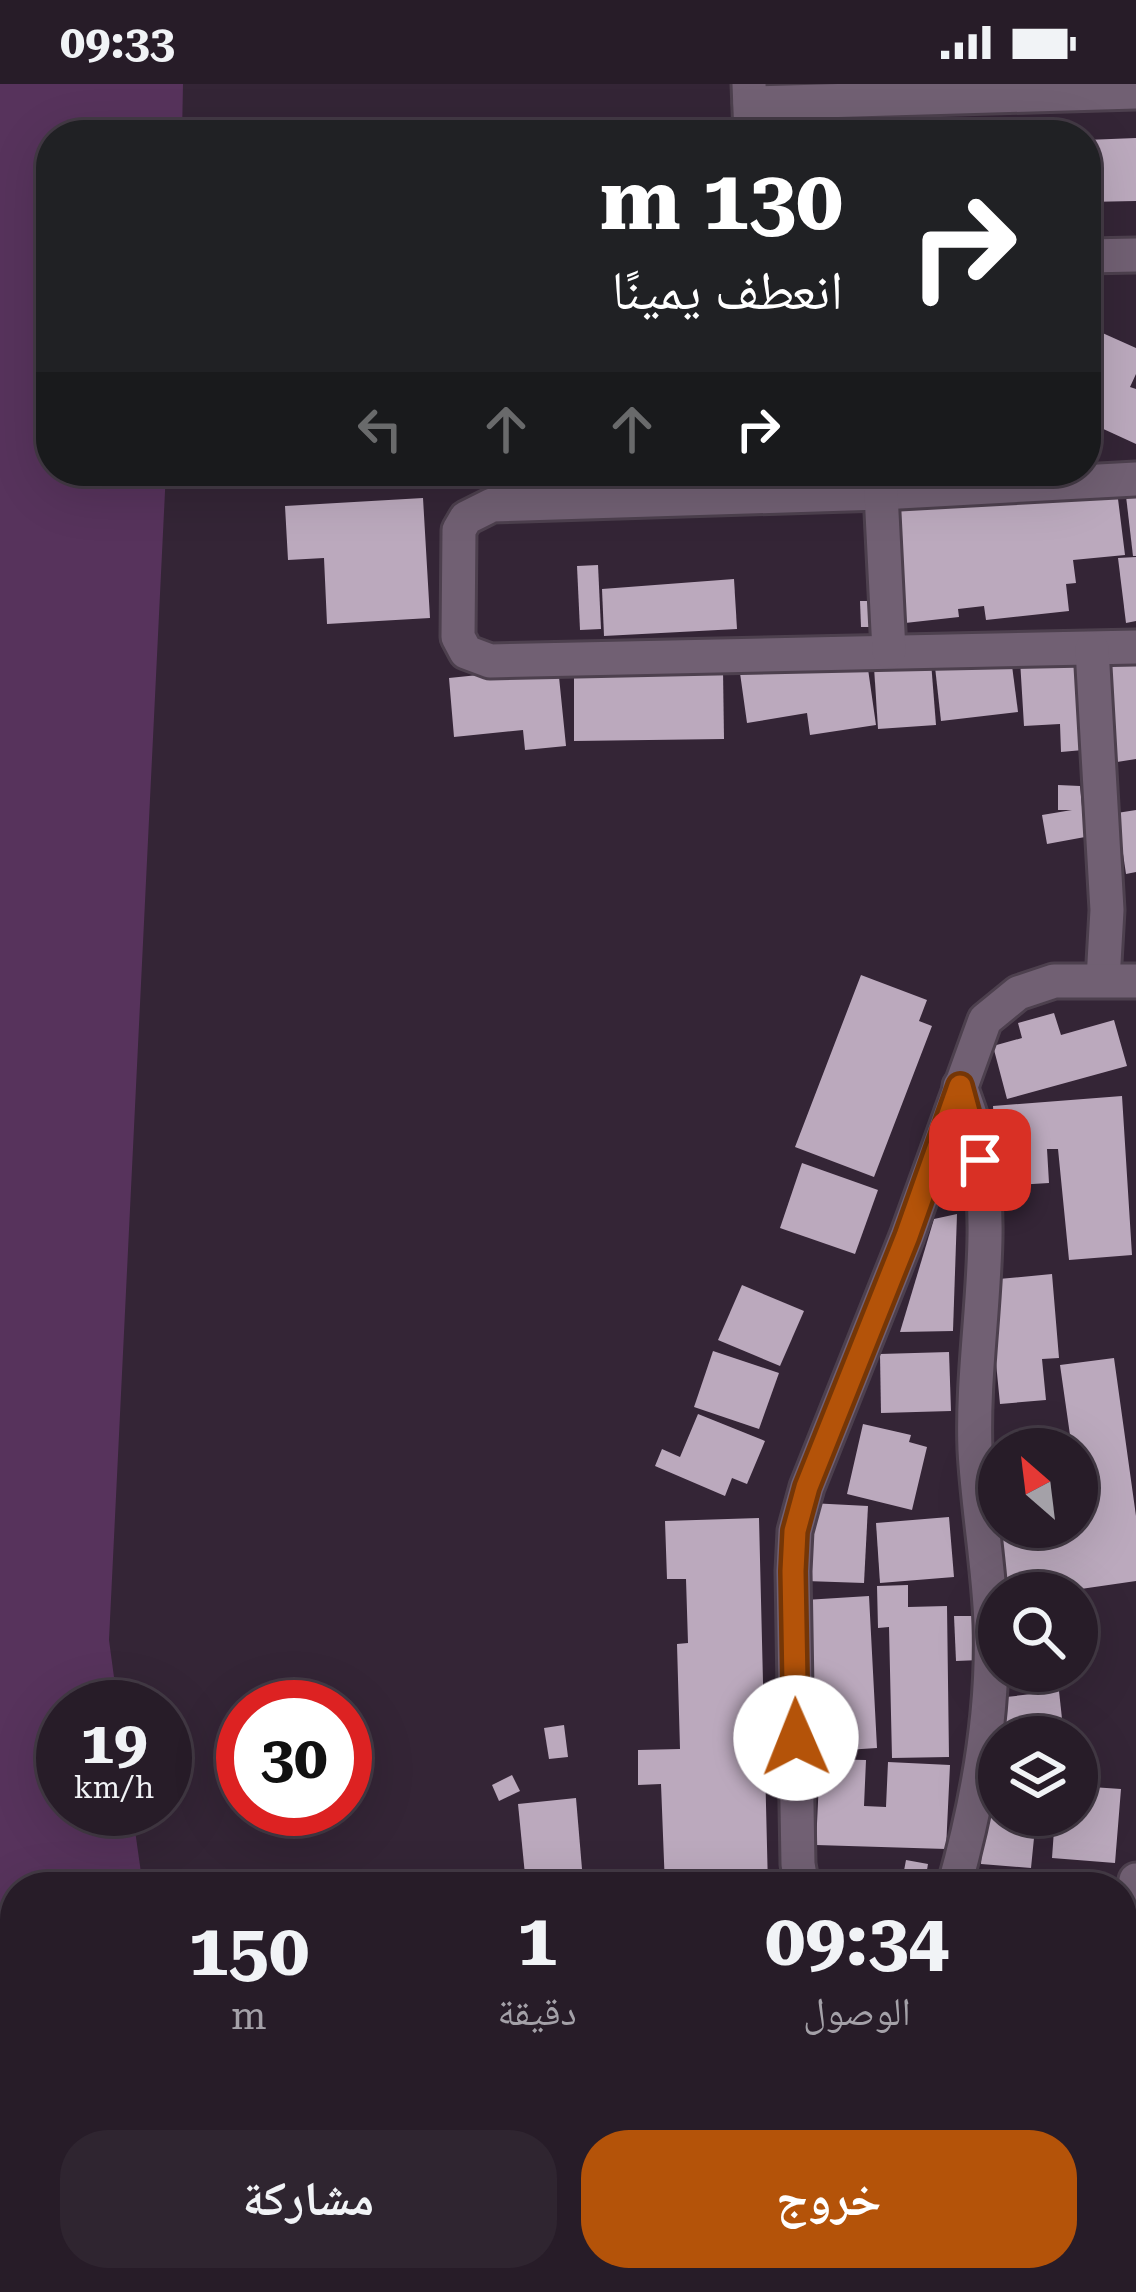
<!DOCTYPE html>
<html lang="ar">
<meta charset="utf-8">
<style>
body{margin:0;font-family:"Roboto Serif","Noto Naskh Arabic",serif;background:#2f2530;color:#f1f3f6;direction:rtl;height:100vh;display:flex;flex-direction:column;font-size:45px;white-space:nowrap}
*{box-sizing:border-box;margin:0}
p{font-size:39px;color:#a4a1a8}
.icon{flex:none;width:66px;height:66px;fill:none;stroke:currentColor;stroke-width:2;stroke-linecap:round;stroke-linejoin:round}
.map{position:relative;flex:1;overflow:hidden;direction:ltr}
.drawer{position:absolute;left:0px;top:1788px;width:1137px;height:420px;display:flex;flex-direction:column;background:#271c28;border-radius:48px 48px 0 0;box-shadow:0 12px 48px #0002,0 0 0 3px #433a45;direction:rtl}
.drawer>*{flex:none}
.hud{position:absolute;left:36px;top:36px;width:1065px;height:366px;border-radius:48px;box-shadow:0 12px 48px #0002,0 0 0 3px #433a45;direction:rtl;background:#202124;color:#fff;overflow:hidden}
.needle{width:78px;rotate:332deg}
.buttons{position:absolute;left:978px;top:1344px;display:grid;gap:24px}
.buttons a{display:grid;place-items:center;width:120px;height:120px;border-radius:50%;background:#271c28;box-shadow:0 12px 48px #0002,0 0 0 3px #433a45;font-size:60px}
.speed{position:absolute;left:36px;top:1596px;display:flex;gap:24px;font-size:60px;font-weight:700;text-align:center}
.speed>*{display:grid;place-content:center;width:156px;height:156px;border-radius:50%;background:#271c28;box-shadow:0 12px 48px #0002,0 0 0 3px #433a45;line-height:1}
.speed small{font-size:30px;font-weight:400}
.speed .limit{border:18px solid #d22;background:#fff;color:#111}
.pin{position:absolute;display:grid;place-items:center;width:102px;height:102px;color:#fff;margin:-51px;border-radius:24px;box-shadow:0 6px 18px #0006}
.me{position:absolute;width:132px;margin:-66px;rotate:359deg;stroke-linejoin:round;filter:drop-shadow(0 0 9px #0008)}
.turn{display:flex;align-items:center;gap:42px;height:252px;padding:0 60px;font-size:54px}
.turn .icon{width:156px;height:156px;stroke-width:2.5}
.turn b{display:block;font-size:84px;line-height:102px}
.lanes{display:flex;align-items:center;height:114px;padding:0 60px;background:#0003;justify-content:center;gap:60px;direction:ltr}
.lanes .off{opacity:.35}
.eta{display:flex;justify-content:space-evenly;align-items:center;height:204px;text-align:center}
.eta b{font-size:72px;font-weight:700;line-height:84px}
.primary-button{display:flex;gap:24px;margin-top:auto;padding:24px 60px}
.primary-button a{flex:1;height:138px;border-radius:48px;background:#b45309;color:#fff;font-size:48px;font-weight:700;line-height:138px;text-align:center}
.primary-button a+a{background:#2f2530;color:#f1f3f6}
.status{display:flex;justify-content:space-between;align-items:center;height:84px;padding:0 60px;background:#271c28;direction:ltr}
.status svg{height:33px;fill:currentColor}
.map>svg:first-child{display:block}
</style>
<div class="status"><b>09:33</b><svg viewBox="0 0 49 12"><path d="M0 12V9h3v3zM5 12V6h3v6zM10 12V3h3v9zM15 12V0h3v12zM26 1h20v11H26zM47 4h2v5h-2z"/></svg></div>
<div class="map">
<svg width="1136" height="2208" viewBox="0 0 1136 2208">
<rect width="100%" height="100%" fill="#342536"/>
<!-- green -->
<path fill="#57335c" d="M0,0H183L182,51H51V387H166L109,1556L118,1623H63V1725H132L143,1803H15V2193H196L198,2208H0Z"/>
<!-- building -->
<g fill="#bba9bd">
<path d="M1136,54V117L1086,118V56Z"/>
<path d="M1086,221L1097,222L1095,248H1086Z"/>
<path d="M1098,247L1136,264V290L1130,303L1136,305V360L1086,337V274Z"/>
<path d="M1117,407L1125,471L1073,476L1076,499L1066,500L1069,527L986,536L984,522L958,525L959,533L905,539L892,420L998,408L1000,420Z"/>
<path d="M1136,411V472H1133L1126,412Z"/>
<path d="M423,414L430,534L327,540L324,474L288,476L285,422Z"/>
<path d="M1136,473V537L1126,539L1118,474Z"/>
<path d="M598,481L601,545L580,546L577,482Z"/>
<path d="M734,495L737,545L604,552L602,505Z"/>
<path d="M860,517H875L874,543H861Z"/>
<path d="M1078,573L1083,666L1061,668L1060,640L1024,642L1020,576Z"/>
<path d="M1136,573V675L1117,678L1104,574Z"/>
<path d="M1011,574L1018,628L941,637L935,583Z"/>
<path d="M830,575L867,578L876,641L810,651L807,629L747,639L740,589Z"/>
<path d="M931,578L936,641L878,645L874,583Z"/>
<path d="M558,583L566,662L525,666L523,646L454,653L449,594Z"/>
<path d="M723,586L724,655L574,657V588Z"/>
<path d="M1058,701L1080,702L1085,753L1047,760L1042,731L1072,726H1058Z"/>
<path d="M1136,726V788L1126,790L1117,729Z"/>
<path d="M861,891L927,916L919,937L932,942L874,1093L795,1063Z"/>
<path d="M1054,929L1061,951L1114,936L1127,982L1007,1015L993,962L1022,954L1018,939Z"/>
<path d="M1122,1012L1132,1171L1069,1176L1058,1065H1047L1049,1099L997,1102L993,1022Z"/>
<path d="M802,1079L878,1106L855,1170L780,1144Z"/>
<path d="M957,1130L953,1247L900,1248L934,1135Z"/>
<path d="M1052,1190L1059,1274L1042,1275L1046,1316L1000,1320L988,1196Z"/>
<path d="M742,1201L804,1227L780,1282L718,1256Z"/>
<path d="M713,1267L779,1289L759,1345L694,1323Z"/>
<path d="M949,1268L951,1327L881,1329L880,1270Z"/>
<path d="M1114,1274L1136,1432V1497L1060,1508L1059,1501L1007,1508L998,1443H1077V1365L990,1362L1070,1351L1060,1281Z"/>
<path d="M698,1330L765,1357L747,1400L732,1394L725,1412L655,1382L662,1365L680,1373Z"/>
<path d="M863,1340L911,1351L909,1358L927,1363L912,1426L847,1410Z"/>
<path d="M810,1419L868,1422L864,1499L806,1497Z"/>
<path d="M949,1433L954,1493L880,1499L876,1439Z"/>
<path d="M759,1434L768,1803H665L661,1700L638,1701V1666L680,1665L677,1560L688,1559L686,1495H667L665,1437Z"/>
<path d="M908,1501V1523L947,1522L949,1673L892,1674L889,1543L878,1544L877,1502Z"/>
<path d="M1084,1509L1091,1566L1077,1568V1510Z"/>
<path d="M869,1512L877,1664L830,1667L829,1651L813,1653L805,1516Z"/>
<path d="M954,1532H979L980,1576L956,1577Z"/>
<path d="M1059,1607L1064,1653H1000L997,1614Z"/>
<path d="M564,1641L568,1673L549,1675L544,1644Z"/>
<path d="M820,1675L866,1676L864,1722L886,1723L888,1678L950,1681L946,1765L816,1761Z"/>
<path d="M987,1689L999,1690V1731H1077V1702L1121,1705L1115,1779L1052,1774L1054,1746L1035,1744L1031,1784L981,1780Z"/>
<path d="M512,1691L520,1707L499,1717L492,1701Z"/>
<path d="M576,1714L582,1785L525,1791L518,1720Z"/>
<path d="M906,1776L928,1780L924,1803H901Z"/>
<path d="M1031,1789L1061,1796L1059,1803H1028Z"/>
<path d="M329,2193H360L366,2208H312L331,2200Z"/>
<path d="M374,2193H468L473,2208H379Z"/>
</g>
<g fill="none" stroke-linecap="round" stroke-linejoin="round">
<!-- minor casing -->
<g stroke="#4d404e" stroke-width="39">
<g id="minor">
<path d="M749,0L751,51"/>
<path d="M750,19L1136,8"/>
<path d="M1086,172L1136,171"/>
<path d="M1136,395L881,409L492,421L466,434L459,446L458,553L466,568L490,577L1136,563"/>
<path d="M881,409L889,567"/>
<path d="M1092,565L1107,826L1103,896"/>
<path d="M802,1803L798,1780L793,1487L795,1447L807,1403L907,1152L985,936L1018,909L1054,897H1136"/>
<path d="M954,1803C978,1718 994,1630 991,1540C989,1482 978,1424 975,1366C971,1263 998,1158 977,1054C973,1037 966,1019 960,1002"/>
<path d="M1122,1873L1136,1796"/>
<path d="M1122,1941L1136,1942"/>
<path d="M265,2193L269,2208"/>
<path d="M489,2193L491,2208"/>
<path d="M704,2208L710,2193"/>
</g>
</g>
<!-- minor -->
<use href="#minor" stroke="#716073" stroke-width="33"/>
</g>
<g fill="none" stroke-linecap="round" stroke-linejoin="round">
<!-- route casing -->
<g stroke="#753606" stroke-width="30">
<path id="route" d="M796,1654L793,1487L795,1447L807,1403L907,1152L960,1002L980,1076"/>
</g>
<!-- route -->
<use href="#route" stroke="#b45309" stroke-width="21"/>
</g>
</svg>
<div class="buttons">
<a><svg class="needle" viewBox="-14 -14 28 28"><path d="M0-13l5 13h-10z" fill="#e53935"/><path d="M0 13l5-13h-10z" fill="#a4a1a8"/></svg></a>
<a><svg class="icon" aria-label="search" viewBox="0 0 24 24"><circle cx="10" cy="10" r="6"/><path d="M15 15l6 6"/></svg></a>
<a><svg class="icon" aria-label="layers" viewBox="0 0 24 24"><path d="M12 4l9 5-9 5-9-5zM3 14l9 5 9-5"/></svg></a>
</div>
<div class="speed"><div>19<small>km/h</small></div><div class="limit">30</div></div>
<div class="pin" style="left:980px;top:1076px;background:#d93025"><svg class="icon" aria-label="arrive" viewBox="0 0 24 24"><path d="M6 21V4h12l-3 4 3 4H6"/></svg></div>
<svg class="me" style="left:796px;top:1654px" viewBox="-20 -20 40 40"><circle r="19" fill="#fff"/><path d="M0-13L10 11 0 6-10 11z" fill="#b45309"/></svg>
<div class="hud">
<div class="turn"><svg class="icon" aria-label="right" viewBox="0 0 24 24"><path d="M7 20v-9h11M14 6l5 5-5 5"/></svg><div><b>130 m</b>انعطف يمينًا</div></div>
<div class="lanes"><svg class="icon off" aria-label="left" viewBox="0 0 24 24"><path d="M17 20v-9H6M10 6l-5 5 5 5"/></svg><svg class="icon off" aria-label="ahead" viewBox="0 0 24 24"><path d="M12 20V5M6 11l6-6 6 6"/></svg><svg class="icon off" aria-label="ahead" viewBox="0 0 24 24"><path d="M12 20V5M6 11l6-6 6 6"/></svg><svg class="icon" aria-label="right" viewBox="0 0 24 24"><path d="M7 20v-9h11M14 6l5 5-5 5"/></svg></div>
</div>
<section class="drawer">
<div class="eta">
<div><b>09:34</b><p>الوصول</p></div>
<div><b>1</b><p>دقيقة</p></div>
<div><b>150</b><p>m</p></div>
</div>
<div class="primary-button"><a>خروج</a><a>مشاركة</a></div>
</section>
</div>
